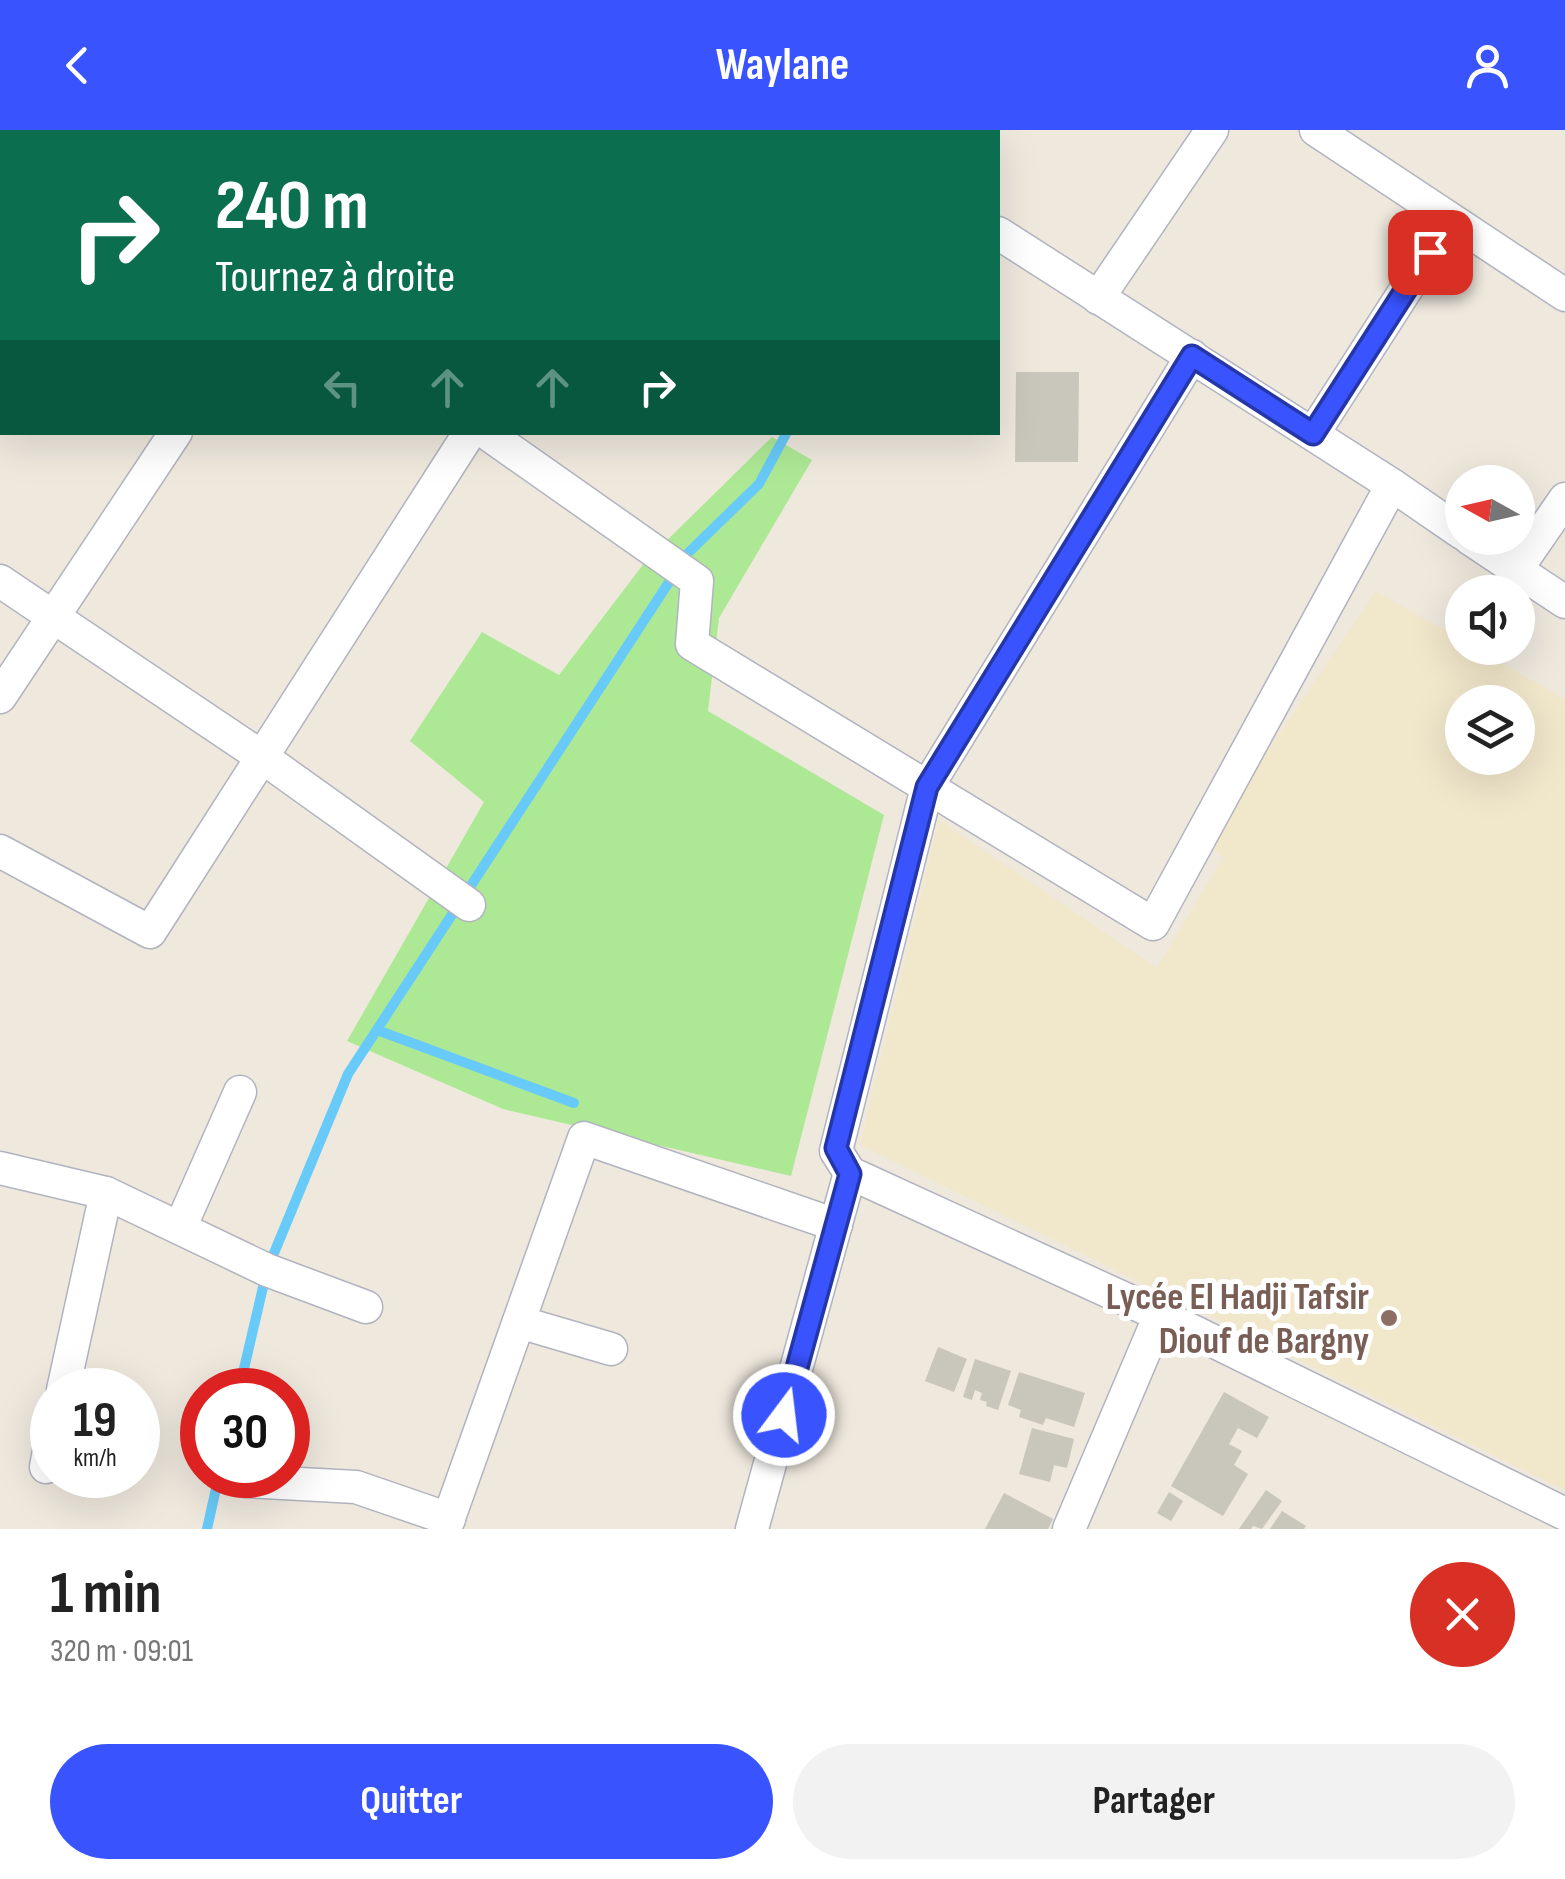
<!DOCTYPE html>
<html lang="fr">
<meta charset="utf-8">
<style>
body{margin:0;font-family:"Sofia Sans Condensed",sans-serif;background:#f2f2f2;color:#222;height:100vh;display:flex;flex-direction:column;font-size:38px;white-space:nowrap}
*{box-sizing:border-box;margin:0}
p{font-size:32px;color:#767676}
.icon{flex:none;width:55px;height:55px;fill:none;stroke:currentColor;stroke-width:2;stroke-linecap:round;stroke-linejoin:round}
.map{position:relative;height:1399px;overflow:hidden}
.sheet{display:flex;flex-direction:column;background:#fff;flex:1}
.sheet>*{flex:none}
.guide{position:absolute;left:0px;top:0px;width:1000px;height:305px;box-shadow:0 10px 40px #0002;background:#0b6e4f;color:#fff;overflow:hidden}
.needle{width:65px;rotate:278deg}
.controls{position:absolute;left:1445px;top:335px;display:grid;gap:20px}
.controls a{display:grid;place-items:center;width:90px;height:90px;border-radius:50%;background:#fff;box-shadow:0 10px 40px #0002;font-size:50px}
.speed{position:absolute;left:30px;top:1238px;display:flex;gap:20px;font-size:50px;font-weight:700;text-align:center}
.speed>*{display:grid;place-content:center;width:130px;height:130px;border-radius:50%;background:#fff;box-shadow:0 10px 40px #0002;line-height:1}
.speed small{font-size:25px;font-weight:400}
.speed .limit{border:15px solid #d22;background:#fff;color:#111}
.pin{position:absolute;display:grid;place-items:center;width:85px;height:85px;color:#fff;margin:-42px;border-radius:20px;box-shadow:0 5px 15px #0006}
.me{position:absolute;width:110px;margin:-55px;rotate:15deg;stroke-linejoin:round;filter:drop-shadow(0 0 8px #0008)}
.turn{display:flex;align-items:center;gap:35px;height:210px;padding:0 50px;font-size:45px}
.turn .icon{width:130px;height:130px;stroke-width:2.5}
.turn b{display:block;font-size:70px;line-height:85px}
.lanes{display:flex;align-items:center;height:95px;padding:0 50px;background:#0003;justify-content:center;gap:50px;direction:ltr}
.lanes .off{opacity:.35}
.round{display:grid;place-items:center;flex:none;width:105px;height:105px;border-radius:52px;background:#f2f2f2}
.summary{display:flex;align-items:center;justify-content:space-between;height:170px;padding:0 50px}
h1{font-size:60px;font-weight:700;line-height:75px}
.button{display:flex;gap:20px;margin-top:auto;padding:20px 50px}
.button a{flex:1;height:115px;border-radius:60px;background:#3953ff;color:#fff;font-size:40px;font-weight:700;line-height:115px;text-align:center}
.button a+a{background:#f2f2f2;color:#222}
header{display:flex;justify-content:space-between;align-items:center;height:130px;padding:0 50px;background:#3953ff;color:#fff;font-size:45px;font-weight:700}
.map>svg:first-child{display:block}
</style>
<header><svg class="icon" aria-label="back" viewBox="0 0 24 24"><path d="M15 5l-7 7 7 7"/></svg>Waylane<svg class="icon" aria-label="person" viewBox="0 0 24 24"><circle cx="12" cy="8" r="4"/><path d="M4 21q1-7 8-7t8 7"/></svg></header>
<div class="map">
<svg width="1565" height="1399" viewBox="0 0 1565 1399">
<rect width="100%" height="100%" fill="#eee8dd"/>
<!-- education -->
<path fill="#f1e7cb" fill-rule="evenodd" d="M1376,461L1462,510V518H1475L1565,569V1360L860,1015L939,690L1157,838L1223,727L1205,713ZM1462,572H1518V628H1462Z"/>
<!-- green -->
<path fill="#ade995" d="M772,307L812,330L719,488L708,581L884,685L791,1046L503,979L347,911L484,672L410,611L482,502L559,545L645,432Z"/>
<g fill="none" stroke-linecap="round" stroke-linejoin="round">
<!-- stream -->
<g stroke="#68caf8" stroke-width="10">
<path d="M960,2L961,0"/>
<path d="M377,900L574,973"/>
<path d="M239,1260L267,1140L348,944L688,423L759,354L787,302"/>
<path d="M207,1399L219,1345"/>
</g>
</g>
<!-- building -->
<g fill="#c9c6bb">
<path d="M1016,242H1079L1078,332H1015Z"/>
<path d="M938,1217L967,1229L954,1262L925,1251Z"/>
<path d="M975,1229L1011,1241L998,1280L986,1276L987,1272L980,1270L982,1263L975,1260L972,1270L963,1267Z"/>
<path d="M1019,1242L1085,1263L1074,1297L1046,1288L1043,1295L1019,1287L1021,1280L1008,1275Z"/>
<path d="M1224,1262L1269,1287L1257,1308L1238,1298L1229,1314L1242,1321L1234,1335L1248,1344L1223,1386L1171,1356Z"/>
<path d="M1032,1298L1074,1309L1067,1338L1054,1335L1050,1352L1019,1344Z"/>
<path d="M1266,1360L1282,1371L1262,1399L1253,1396L1251,1399H1239Z"/>
<path d="M1169,1362L1183,1371L1171,1391L1157,1383Z"/>
<path d="M1004,1363L1053,1389L1048,1399H985Z"/>
<path d="M1282,1381L1306,1396L1304,1399H1270Z"/>
</g>
<g fill="none" stroke-linecap="round" stroke-linejoin="round">
<!-- minor casing -->
<g stroke="#b1b3c0" stroke-width="35">
<g id="minor">
<path d="M164,0L167,2"/>
<path d="M837,0L841,2"/>
<path d="M1316,0L1565,165"/>
<path d="M375,2L377,0"/>
<path d="M673,2L674,0"/>
<path d="M998,103L1392,355L1462,403"/>
<path d="M1098,168L1212,0"/>
<path d="M0,174L2,176"/>
<path d="M1192,226L927,657L836,1021L850,1043L1160,1185L1565,1384"/>
<path d="M0,241L2,237"/>
<path d="M485,302L697,451L692,514L1153,794L1392,355"/>
<path d="M1313,304L1450,91"/>
<path d="M1469,408L1565,472"/>
<path d="M1516,440L1565,369"/>
<path d="M0,451L262,627L469,775"/>
<path d="M0,567L176,302"/>
<path d="M0,721L150,802L470,302"/>
<path d="M0,1038L106,1063L267,1140L366,1177"/>
<path d="M180,1098L240,962"/>
<path d="M519,1192L611,1219"/>
<path d="M63,1260L106,1063"/>
<path d="M46,1337L52,1305"/>
<path d="M245,1351L356,1357L449,1389"/>
<path d="M445,1399L584,1008L836,1095"/>
<path d="M752,1399L850,1043"/>
<path d="M1069,1399L1160,1185"/>
</g>
</g>
<!-- minor -->
<use href="#minor" stroke="#fff" stroke-width="32"/>
</g>
<g fill="none" stroke-linecap="round" stroke-linejoin="round">
<!-- route casing -->
<g stroke="#2536a6" stroke-width="25">
<path id="route" d="M784,1285L850,1044L836,1018L927,657L1192,226L1313,304L1430,122"/>
</g>
<!-- route -->
<use href="#route" stroke="#3953ff" stroke-width="18"/>
</g>
<!-- markers -->
<circle fill="#8d6e63" stroke="#fff" stroke-width="4" cx="1389" cy="1188" r="10"/>
<g text-anchor="middle" stroke-width="10" stroke-linejoin="round" paint-order="stroke">
<!-- education labels -->
<g font-size="38" font-weight="bold" fill="#785e54" stroke="#fff" text-anchor="end">
<text x="1369" y="1179">Lycée El Hadji Tafsir<tspan x="1369" dy="44">Diouf de Bargny</tspan></text>
</g>
</g>
</svg>
<div class="controls">
<a><svg class="needle" viewBox="-14 -14 28 28"><path d="M0-13l5 13h-10z" fill="#e53935"/><path d="M0 13l5-13h-10z" fill="#767676"/></svg></a>
<a><svg class="icon" aria-label="sound" viewBox="0 0 24 24"><path d="M4 9h4l5-4v14l-5-4H4zM17 9q2 3 0 6"/></svg></a>
<a><svg class="icon" aria-label="layers" viewBox="0 0 24 24"><path d="M12 4l9 5-9 5-9-5zM3 14l9 5 9-5"/></svg></a>
</div>
<div class="speed"><div>19<small>km/h</small></div><div class="limit">30</div></div>
<div class="pin" style="left:1430px;top:122px;background:#d93025"><svg class="icon" aria-label="arrive" viewBox="0 0 24 24"><path d="M6 21V4h12l-3 4 3 4H6"/></svg></div>
<svg class="me" style="left:784px;top:1285px" viewBox="-20 -20 40 40"><circle r="17" fill="#3953ff" stroke="#fff" stroke-width="3"/><path d="M0-11L8 9 0 5-8 9z" fill="#fff"/></svg>
<div class="guide">
<div class="turn"><svg class="icon" aria-label="right" viewBox="0 0 24 24"><path d="M7 20v-9h11M14 6l5 5-5 5"/></svg><div><b>240 m</b>Tournez à droite</div></div>
<div class="lanes"><svg class="icon off" aria-label="left" viewBox="0 0 24 24"><path d="M17 20v-9H6M10 6l-5 5 5 5"/></svg><svg class="icon off" aria-label="ahead" viewBox="0 0 24 24"><path d="M12 20V5M6 11l6-6 6 6"/></svg><svg class="icon off" aria-label="ahead" viewBox="0 0 24 24"><path d="M12 20V5M6 11l6-6 6 6"/></svg><svg class="icon" aria-label="right" viewBox="0 0 24 24"><path d="M7 20v-9h11M14 6l5 5-5 5"/></svg></div>
</div>
</div>
<section class="sheet">
<div class="summary"><div><h1>1 min</h1><p>320 m · 09:01</p></div><a class="round" style="background:#d93025;color:#fff"><svg class="icon" aria-label="close" viewBox="0 0 24 24"><path d="M6 6l12 12M18 6L6 18"/></svg></a></div>
<div class="button"><a>Quitter</a><a>Partager</a></div>
</section>
